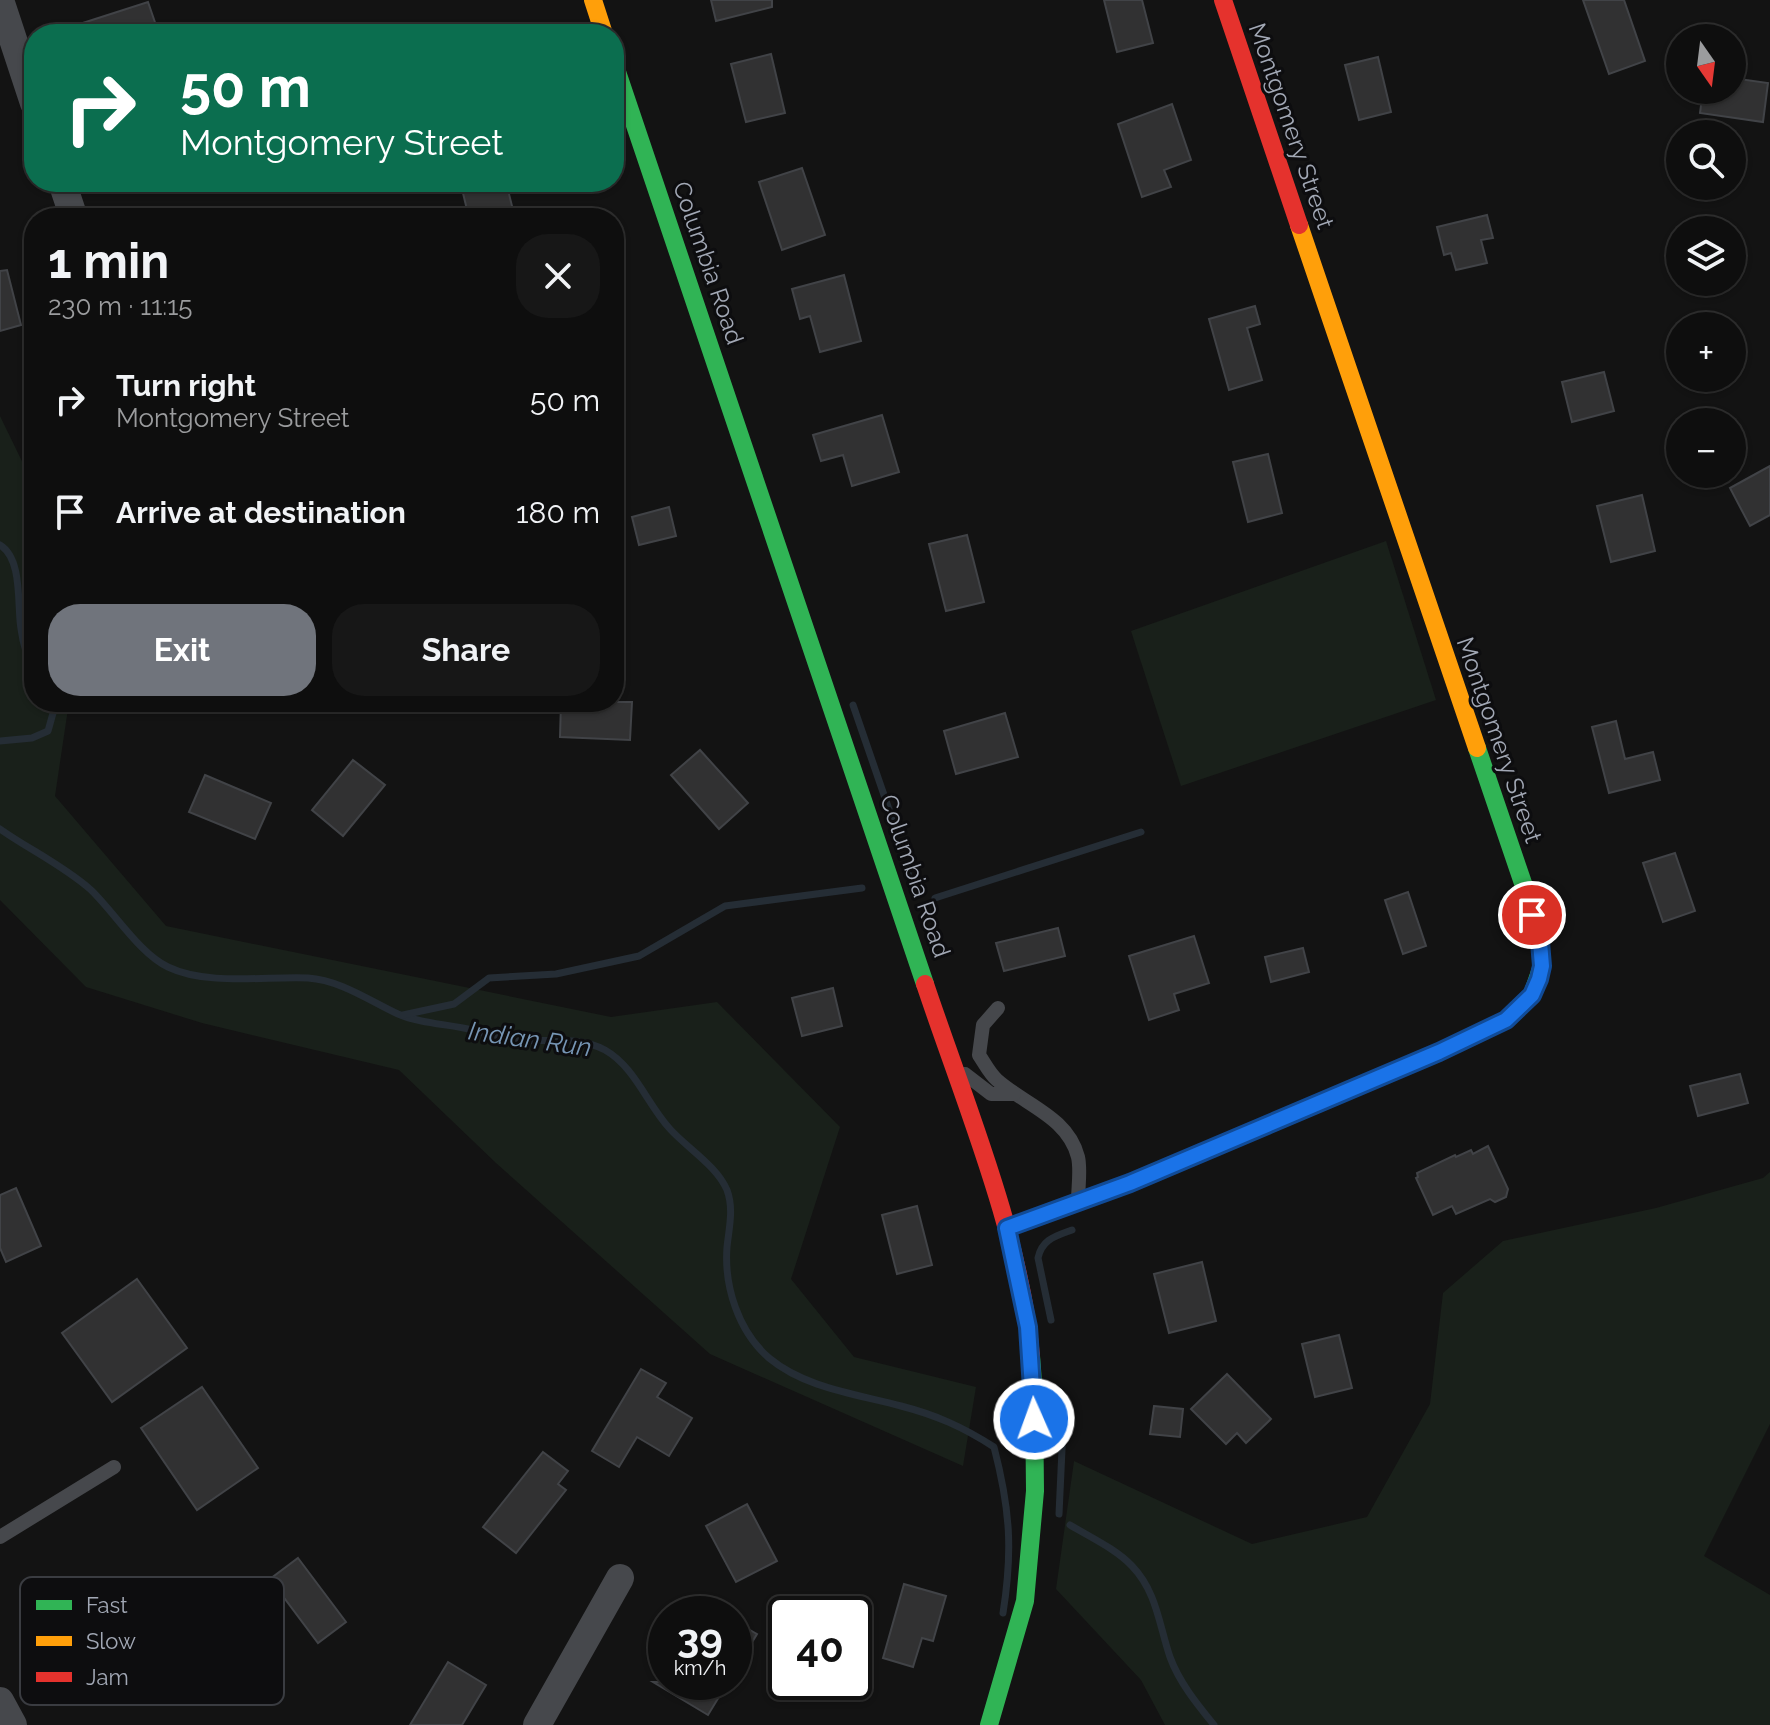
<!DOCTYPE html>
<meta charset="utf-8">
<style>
body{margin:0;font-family:Raleway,sans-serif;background:#171717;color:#f1f3f6;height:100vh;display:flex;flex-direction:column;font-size:30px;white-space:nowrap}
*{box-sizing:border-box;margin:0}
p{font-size:26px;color:#9b9c9e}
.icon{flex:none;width:44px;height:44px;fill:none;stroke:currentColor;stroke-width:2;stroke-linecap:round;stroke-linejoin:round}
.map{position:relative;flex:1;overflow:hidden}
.details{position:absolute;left:24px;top:208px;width:600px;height:504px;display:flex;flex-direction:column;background:#0e0e0e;border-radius:32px;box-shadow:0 2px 6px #0004,0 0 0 2px #2e2e2e}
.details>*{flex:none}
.hud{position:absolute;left:24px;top:24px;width:600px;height:168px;border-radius:32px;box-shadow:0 2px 6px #0004,0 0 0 2px #2e2e2e;background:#0b6e4f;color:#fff;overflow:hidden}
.needle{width:52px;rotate:166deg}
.fabs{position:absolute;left:1666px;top:24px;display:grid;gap:16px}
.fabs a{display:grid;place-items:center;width:80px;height:80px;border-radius:50%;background:#0e0e0e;box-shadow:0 2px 6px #0004,0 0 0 2px #2e2e2e;font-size:40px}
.speed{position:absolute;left:648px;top:1596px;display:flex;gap:16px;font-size:40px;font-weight:700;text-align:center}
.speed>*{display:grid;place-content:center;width:104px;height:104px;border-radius:50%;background:#0e0e0e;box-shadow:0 2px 6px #0004,0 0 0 2px #2e2e2e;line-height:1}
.speed small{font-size:20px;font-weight:400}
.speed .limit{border:4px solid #111;border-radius:12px;background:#fff;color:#111}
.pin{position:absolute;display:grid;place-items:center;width:68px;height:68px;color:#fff;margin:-34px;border:4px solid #fff;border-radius:50%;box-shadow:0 2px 8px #0007}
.me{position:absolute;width:88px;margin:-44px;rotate:358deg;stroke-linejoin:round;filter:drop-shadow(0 0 6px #0008)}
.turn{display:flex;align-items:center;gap:28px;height:168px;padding:0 24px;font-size:36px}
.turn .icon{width:104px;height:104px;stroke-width:2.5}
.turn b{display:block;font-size:56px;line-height:68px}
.round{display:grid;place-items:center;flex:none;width:84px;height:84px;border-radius:32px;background:#171717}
.overview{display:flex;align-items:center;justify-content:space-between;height:136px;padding:0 24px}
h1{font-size:48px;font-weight:700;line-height:60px}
.button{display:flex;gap:16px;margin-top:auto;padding:16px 24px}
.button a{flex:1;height:92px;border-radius:32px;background:#70747c;color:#fff;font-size:32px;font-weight:700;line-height:92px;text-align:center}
.button a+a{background:#171717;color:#f1f3f6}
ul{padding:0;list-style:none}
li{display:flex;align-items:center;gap:24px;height:112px;padding:0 24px}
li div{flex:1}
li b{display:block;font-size:30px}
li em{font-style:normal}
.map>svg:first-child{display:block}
</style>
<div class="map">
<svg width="1770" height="1725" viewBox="0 0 1770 1725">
<rect width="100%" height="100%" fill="#131313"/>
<!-- green -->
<g fill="#19201a">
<path d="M0,416L34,486V702H69L55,796L166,926L611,1017L717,1002L840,1127L791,1279L854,1357L976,1387L963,1466L710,1354L496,1163L399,1070L202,1023L86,987L0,900Z"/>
<path d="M1386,541L1436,700L1181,786L1131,631Z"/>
<path d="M1770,1172V1424L1704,1556L1770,1595V1725H1165L1141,1680L1056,1589L1074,1461L1252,1544L1367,1517L1430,1404L1443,1293L1503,1241L1656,1208L1763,1178Z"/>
</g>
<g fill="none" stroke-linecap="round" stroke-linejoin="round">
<!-- stream -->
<g stroke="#252d35" stroke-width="7">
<path d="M0,545C23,559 17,605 21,629C23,644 27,657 34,671"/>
<path d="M853,705L894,824"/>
<path d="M0,741L32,738L48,731L55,706L52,702"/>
<path d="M0,829C30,850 64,866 91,890C114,912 140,954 168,967C207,986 267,976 308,978C340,980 370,1001 398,1014C421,1024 449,1024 473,1030C483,1033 493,1037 504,1039C538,1045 574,1033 605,1050C635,1067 647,1104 670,1129C687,1148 717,1166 727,1190C734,1209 729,1228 727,1247C724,1286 738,1331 769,1358C805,1388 856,1394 901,1406C936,1415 963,1427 994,1447C1010,1509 1013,1550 1003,1613"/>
<path d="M907,870L915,895"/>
<path d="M935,898L1141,832"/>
<path d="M403,1015L454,1004L489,978L556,974L639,956L725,906L862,888"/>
<path d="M1051,1320L1038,1258C1042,1239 1056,1236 1072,1230"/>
<path d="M1059,1514L1064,1406"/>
<path d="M1070,1525C1090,1537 1116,1549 1132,1566C1157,1592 1159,1625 1170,1657C1179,1682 1197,1704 1214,1725"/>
</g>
</g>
<!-- building -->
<g fill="#313132" stroke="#414347" stroke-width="2">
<path d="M711,0H772V7L716,21Z"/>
<path d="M1104,0H1142L1153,43L1117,52Z"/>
<path d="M1583,0H1624L1645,61L1609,74Z"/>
<path d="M148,2L159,34H62L61,30Z"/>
<path d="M771,54L785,113L746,122L731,64Z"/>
<path d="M1378,57L1391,112L1359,120L1345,65Z"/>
<path d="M1732,78L1768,83L1763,122L1700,113L1703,90H1732Z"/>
<path d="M1172,104L1191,160L1164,170L1171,187L1142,197L1118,124Z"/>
<path d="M802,168L825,235L782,250L759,182Z"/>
<path d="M490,182H506L515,218H469L462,189Z"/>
<path d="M1487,215L1493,238L1481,240L1487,263L1456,270L1451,253L1444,255L1437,227Z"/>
<path d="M7,270L21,325L0,331V271Z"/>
<path d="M844,275L861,341L820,352L810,316L800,319L792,289Z"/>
<path d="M1255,306L1260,324L1247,328L1262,380L1229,390L1209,319Z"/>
<path d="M1604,372L1614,411L1572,422L1562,382Z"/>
<path d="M882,415L899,472L852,486L843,455L821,461L813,435Z"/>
<path d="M1268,454L1282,513L1248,522L1233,462Z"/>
<path d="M1770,466V515L1750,526L1730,488Z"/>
<path d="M1642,495L1655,551L1611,562L1597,506Z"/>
<path d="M669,507L676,536L639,545L632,517Z"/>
<path d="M967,535L984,602L946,611L929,544Z"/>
<path d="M561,702H632L630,740L560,737Z"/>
<path d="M1005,713L1018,757L956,774L944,731Z"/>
<path d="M1616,721L1625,759L1653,752L1660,780L1609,793L1592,727Z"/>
<path d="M700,750L748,803L719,829L671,775Z"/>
<path d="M353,760L385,785L343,836L312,810Z"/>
<path d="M205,775L271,803L255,839L189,812Z"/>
<path d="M1675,853L1695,911L1663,922L1643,863Z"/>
<path d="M1408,892L1426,946L1403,954L1385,900Z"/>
<path d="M1058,928L1065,956L1004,971L996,943Z"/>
<path d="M1194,936L1209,983L1174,994L1179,1010L1149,1020L1129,956Z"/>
<path d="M1303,948L1309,972L1271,982L1265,957Z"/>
<path d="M833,988L842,1026L802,1036L792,998Z"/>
<path d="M1740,1074L1748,1103L1698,1116L1690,1086Z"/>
<path d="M1488,1146L1508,1189L1506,1197L1495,1202L1490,1199L1456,1214L1452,1206L1433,1215L1416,1178L1418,1177L1417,1173L1455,1155L1456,1157L1471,1150L1473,1154Z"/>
<path d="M16,1188L41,1246L6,1262L0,1248V1195Z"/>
<path d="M917,1206L932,1265L897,1274L882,1215Z"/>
<path d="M1202,1262L1216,1321L1169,1333L1154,1274Z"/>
<path d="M137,1279L187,1348L112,1402L62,1333Z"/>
<path d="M1339,1335L1352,1388L1315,1397L1302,1344Z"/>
<path d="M641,1369L666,1383L657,1397L692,1418L669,1456L637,1437L619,1467L592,1451Z"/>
<path d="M1227,1374L1271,1419L1246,1443L1237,1433L1226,1444L1191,1409Z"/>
<path d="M202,1387L258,1468L197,1510L141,1428Z"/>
<path d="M1154,1406L1183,1409L1180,1437L1150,1434Z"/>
<path d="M543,1452L568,1471L558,1484L566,1490L516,1553L483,1527Z"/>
<path d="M747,1504L777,1561L736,1582L706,1526Z"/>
<path d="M298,1558L346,1622L318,1643L270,1579Z"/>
<path d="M904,1584L946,1596L933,1641L922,1638L913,1667L883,1658Z"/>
<path d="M734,1621L757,1634L734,1672Z"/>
<path d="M448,1662L486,1685L462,1725H410Z"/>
<path d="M653,1682H728L708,1715Z"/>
</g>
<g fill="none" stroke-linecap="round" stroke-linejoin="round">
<!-- lane -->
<g stroke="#46484c" stroke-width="14">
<path d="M998,1008L983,1025L979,1055C985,1064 990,1074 997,1080C1025,1105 1068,1117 1078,1157C1081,1170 1078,1188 1078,1201"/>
<path d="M965,1074L991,1094H1014"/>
<path d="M0,1537L114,1467"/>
</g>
<!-- street -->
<g stroke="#46484c" stroke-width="28">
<path d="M0,0L34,103"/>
<path d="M62,182L74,218"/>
<path d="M0,1701L13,1725"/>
<path d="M537,1725L620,1578"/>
</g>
<!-- fast -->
<g stroke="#30b455" stroke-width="18">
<path d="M614,63L925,984"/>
<path d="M1317,1104L1439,1052L1506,1020L1532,995L1542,966L1540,942L1525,889L1477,748"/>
<path d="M989,1725L1025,1601L1035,1491L1034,1395L1031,1356"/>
</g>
<!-- slow -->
<g stroke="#ff9f0a" stroke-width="18">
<path d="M593,0L604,34"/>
<path d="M1299,225L1477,748"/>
<path d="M1007,1228L1130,1183L1317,1104"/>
</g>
<!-- jam -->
<g stroke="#e5322d" stroke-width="18">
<path d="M1223,0L1299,225"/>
<path d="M925,984C964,1101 1020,1232 1031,1356"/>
</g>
</g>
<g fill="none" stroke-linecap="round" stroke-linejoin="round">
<!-- route casing -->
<g stroke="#114b97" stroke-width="20">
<path id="route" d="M1034,1419L1028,1327L1007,1228L1130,1183L1439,1052L1506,1020L1532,995L1539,979L1542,966L1540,942L1532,915"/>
</g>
<!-- route -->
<use href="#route" stroke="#1a73e8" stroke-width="14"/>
</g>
<g text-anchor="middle" stroke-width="6" stroke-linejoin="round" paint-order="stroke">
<!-- street labels -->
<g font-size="24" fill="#a2a8b5" stroke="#0d0d0f">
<text transform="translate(1291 126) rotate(71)" y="8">Montgomery Street</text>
<text transform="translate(708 263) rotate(71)" y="8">Columbia Road</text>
<text transform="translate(1499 740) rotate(71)" y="8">Montgomery Street</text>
<text transform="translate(915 876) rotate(71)" y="8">Columbia Road</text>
</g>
<!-- water labels -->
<g font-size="26" font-style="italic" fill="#7695b4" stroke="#0d0d0f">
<text transform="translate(530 1039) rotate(8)" y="9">Indian Run</text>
</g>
</g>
<!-- legend -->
<rect x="20" y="1577" width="264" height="128" rx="12" fill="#0d0d0f" stroke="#3a3c41" stroke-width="2"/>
<rect x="36" y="1600" width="36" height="10" fill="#30b455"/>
<rect x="36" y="1636" width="36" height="10" fill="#ff9f0a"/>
<rect x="36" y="1672" width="36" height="10" fill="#e5322d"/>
<g font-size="22" fill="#a2a8b5">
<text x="86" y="1613">Fast</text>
<text x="86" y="1649">Slow</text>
<text x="86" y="1685">Jam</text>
</g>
</svg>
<div class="fabs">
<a><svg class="needle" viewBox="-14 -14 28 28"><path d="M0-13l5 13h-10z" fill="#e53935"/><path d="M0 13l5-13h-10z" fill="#9b9c9e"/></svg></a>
<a><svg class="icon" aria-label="search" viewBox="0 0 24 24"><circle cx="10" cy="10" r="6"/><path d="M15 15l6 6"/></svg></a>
<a><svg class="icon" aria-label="layers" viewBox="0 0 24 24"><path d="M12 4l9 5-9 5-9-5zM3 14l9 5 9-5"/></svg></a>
<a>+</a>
<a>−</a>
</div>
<div class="speed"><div>39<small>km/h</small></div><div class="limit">40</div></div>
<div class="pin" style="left:1532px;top:915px;background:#d93025"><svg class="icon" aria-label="arrive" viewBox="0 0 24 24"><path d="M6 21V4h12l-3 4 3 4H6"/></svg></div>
<svg class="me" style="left:1034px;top:1419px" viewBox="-20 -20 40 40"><circle r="17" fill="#1a73e8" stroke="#fff" stroke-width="3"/><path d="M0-11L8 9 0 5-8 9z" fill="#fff"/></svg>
<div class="hud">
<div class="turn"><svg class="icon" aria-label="right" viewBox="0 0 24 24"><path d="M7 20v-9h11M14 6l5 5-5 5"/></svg><div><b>50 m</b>Montgomery Street</div></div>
</div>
<section class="details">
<div class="overview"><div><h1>1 min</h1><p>230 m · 11:15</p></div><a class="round"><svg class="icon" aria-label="close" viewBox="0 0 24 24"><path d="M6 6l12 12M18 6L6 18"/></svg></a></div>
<ul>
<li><svg class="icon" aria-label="right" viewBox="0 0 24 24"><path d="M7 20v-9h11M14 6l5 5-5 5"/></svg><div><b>Turn right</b><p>Montgomery Street</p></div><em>50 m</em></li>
<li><svg class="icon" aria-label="arrive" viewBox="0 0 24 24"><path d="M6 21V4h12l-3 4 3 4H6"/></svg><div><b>Arrive at destination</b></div><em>180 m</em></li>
</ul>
<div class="button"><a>Exit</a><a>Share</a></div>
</section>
</div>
